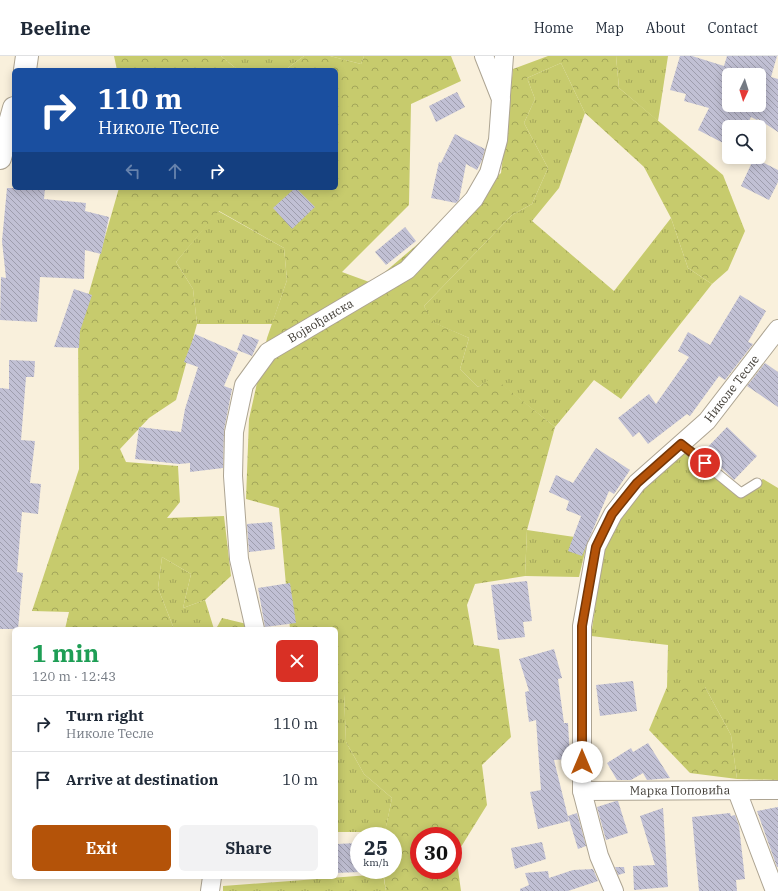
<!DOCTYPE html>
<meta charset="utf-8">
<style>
body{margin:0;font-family:"IBM Plex Serif",serif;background:#f2f2f3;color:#1f2937;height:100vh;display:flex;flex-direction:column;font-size:15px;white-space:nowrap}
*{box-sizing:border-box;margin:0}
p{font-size:13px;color:#747a83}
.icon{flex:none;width:22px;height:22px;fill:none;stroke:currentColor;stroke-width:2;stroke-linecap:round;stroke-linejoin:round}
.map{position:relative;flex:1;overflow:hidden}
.details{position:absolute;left:12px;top:571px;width:326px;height:252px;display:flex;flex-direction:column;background:#fff;border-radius:6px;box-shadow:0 2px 10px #0003}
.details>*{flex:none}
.guide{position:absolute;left:12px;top:12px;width:326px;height:122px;border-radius:6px;box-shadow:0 2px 10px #0003;background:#1a4fa0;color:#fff;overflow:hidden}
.needle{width:26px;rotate:184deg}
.fabs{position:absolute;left:722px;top:12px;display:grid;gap:8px}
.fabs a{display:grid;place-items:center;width:44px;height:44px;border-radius:6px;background:#fff;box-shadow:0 2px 10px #0003;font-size:20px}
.speed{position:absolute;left:350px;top:771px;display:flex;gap:8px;font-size:20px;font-weight:700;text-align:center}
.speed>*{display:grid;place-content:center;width:52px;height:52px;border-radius:50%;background:#fff;box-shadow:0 2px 10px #0003;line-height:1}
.speed small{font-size:10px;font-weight:400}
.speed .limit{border:6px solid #d22;background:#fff;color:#111}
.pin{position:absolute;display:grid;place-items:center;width:34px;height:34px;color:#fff;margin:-17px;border:2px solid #fff;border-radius:50%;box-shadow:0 1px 4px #0007}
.me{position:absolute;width:44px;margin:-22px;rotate:0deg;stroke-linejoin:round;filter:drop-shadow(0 0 3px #0008)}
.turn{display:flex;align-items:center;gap:14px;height:84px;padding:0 20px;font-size:18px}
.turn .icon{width:52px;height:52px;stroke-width:2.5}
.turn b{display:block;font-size:28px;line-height:34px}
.lanes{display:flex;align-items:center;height:38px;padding:0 20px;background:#0003;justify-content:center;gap:20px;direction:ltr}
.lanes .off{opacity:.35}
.round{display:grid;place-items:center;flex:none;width:42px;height:42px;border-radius:6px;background:#f2f2f3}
.overview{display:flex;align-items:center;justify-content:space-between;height:68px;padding:0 20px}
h1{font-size:24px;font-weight:800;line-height:30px;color:#1e9e55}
.action{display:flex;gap:8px;margin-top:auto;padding:8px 20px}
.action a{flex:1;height:46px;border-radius:6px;background:#b45309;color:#fff;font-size:16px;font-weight:800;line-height:46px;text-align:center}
.action a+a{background:#f2f2f3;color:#1f2937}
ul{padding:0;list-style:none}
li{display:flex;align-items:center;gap:12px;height:56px;padding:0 20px;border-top:1px solid #e0e1e3}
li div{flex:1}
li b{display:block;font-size:15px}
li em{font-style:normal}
header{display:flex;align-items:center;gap:24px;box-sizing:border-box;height:56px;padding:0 20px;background:#fff;border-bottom:1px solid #e0e1e3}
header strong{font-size:19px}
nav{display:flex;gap:22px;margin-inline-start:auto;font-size:14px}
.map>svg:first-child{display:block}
</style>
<header>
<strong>Beeline</strong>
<nav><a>Home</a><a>Map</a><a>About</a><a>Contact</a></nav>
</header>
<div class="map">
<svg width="778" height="835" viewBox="0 0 778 835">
<defs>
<pattern id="grass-tufts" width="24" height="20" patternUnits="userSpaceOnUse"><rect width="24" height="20" fill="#c7cb6d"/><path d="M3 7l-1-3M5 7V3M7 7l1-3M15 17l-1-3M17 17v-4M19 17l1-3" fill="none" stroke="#a3a65a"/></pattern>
<pattern id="forest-crowns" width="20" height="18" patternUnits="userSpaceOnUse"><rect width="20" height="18" fill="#c7cb6d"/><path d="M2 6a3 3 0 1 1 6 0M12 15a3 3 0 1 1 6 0" fill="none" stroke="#a3a65a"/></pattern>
<pattern id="building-back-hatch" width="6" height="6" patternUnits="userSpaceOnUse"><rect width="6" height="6" fill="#c1c0d4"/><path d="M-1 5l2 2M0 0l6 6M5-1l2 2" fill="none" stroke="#9e9dad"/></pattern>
</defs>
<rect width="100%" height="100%" fill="#f9f0dc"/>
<!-- grass -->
<g fill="url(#grass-tufts)">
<path d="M221,0H304L285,14H238Z"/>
<path d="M330,0H364L361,8Z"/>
<path d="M616,0H668L658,65L619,32Z"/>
<path d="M561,7L585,57L559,132L532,165L614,235L671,162L688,212L712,228L621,343L594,324L555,371L493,322L478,331L460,313L469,282L432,266L424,250L512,159L532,148L548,112L524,67L535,43L527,22Z"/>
<path d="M218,155L284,192L287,224L272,268H197L193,233L176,206Z"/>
<path d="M681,390L741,437L763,423L778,432V724L737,723L731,679L705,631H667L668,589L591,580L604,488L626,452Z"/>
<path d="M527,474L588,483L579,521L525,520Z"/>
<path d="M162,501L191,518L183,552L205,544L214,573H174L158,532Z"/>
<path d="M336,638H344L346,686L364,718L392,742L385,776H336Z"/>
<path d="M383,818L386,835H223V830Z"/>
</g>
<!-- forest -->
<g fill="url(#forest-crowns)" fill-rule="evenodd">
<path d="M114,0H221L238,14H117Z"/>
<path d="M304,0H330L361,8L364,0H451L461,25L411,48L409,149L342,216L372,227L501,117L513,13L548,0H616L619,32L723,119L745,175L728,214L712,228L688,212L671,162L644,111L585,57L561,7L527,22L535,43L524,67L548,112L532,148L512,159L424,250L433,266L469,282L460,313L478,331L493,321L555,371L527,474L525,520L475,528L467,549L474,589L499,593L511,681L482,709L487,749L456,799L461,835H386L383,814H393V780H384L392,742L364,718L346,686L344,638H336V573H290L279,452L246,443L249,363L267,282L287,224L284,192L219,155L176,206L193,233L197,268L176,344L149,362L120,393L126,406L178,410L180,446L167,462L224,460L231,520L205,544L183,552L191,518L162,501L158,532L174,573H65L69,556L32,555L79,413L78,275L119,132H336V14H285ZM419,780H453V814H419Z"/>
<path d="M222,562L268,573H216Z"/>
<path d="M667,631H705L731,679L737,723L690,717L649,674Z"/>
</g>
<!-- building -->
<g fill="url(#building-back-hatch)" fill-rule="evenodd">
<path d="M680,0H692L724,10L727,0H777L771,21L778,23V76L758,63L757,64L751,61L746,71H729V90L698,74L709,52L684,45L686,38L670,34ZM729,19H759V49H729Z"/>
<path d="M457,36L465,51L436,66L429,50Z"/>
<path d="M455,78L485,93L482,104L477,114L466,108L459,144L456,147L431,142L439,106L441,107Z"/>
<path d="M754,102L778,114V126L769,144L741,130Z"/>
<path d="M7,132H45L44,143L86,147L85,155L109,161L101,198L85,194L84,223L40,221L37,266L0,264L1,221L6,222L2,185Z"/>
<path d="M295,132H296L315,151L292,173L273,152Z"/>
<path d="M405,171L416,185L386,209L375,196Z"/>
<path d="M74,233L92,239L80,275L79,292L54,291Z"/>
<path d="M740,239L766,255L748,286L753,288L725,324L719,320L690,360L687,358L648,388L639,376L633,381L618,362L649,338L656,348L689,301L678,295L688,276L710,289Z"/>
<path d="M195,278L238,297L224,330L232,333L224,374L223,412L190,416V407L179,408L135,403L139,371L181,376L185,353L198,311L184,306Z"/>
<path d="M243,278L259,284L252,300L237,294Z"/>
<path d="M9,304L35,305L34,321H26L21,384L35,385L30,427L41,428L38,458L22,456L17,516L23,517L18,573H0V332L9,333Z"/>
<path d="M765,307L778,316V351L747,330Z"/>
<path d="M727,371L757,400L734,424L704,395Z"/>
<path d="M596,392L630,414L614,438L609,435L582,500L568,495L581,460L566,454L569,445L549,436L556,419L573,427Z"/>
<path d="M272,466L275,493L249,496L247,468Z"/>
<path d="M527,525L532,565L523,566L525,581L498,584L491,529Z"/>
<path d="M290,527L296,567L265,571L258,532Z"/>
<path d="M554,593L562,622L558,623L564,667H568L570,703L554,704L569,765L538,773L530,736L541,734L536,664L529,666L525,636L529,635L519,603Z"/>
<path d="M633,625L637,655L600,660L596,629Z"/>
<path d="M648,687L670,722L647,724L643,717L631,724H617L607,707L631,692L633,696Z"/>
<path d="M616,745H618L628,777L606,784L597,751Z"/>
<path d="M778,751V811H777L757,755Z"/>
<path d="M663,752L668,831L634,834L633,810L655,809L640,760Z"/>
<path d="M577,757L586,790L578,793L568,760Z"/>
<path d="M730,757L731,760L735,759L739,770L745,823L736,824L737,835H699L692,761Z"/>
<path d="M542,786L546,803L515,813L511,792Z"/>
<path d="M359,787V816L336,817V788Z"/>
<path d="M615,811H624L625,817L618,819Z"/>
<path d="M593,813L598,825L568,835H520V833L529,829L525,817L548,815L549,822L573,814Z"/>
</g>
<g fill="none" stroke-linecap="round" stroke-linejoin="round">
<!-- lane casing -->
<g stroke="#ada492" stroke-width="11">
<path id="lane" d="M681,388L741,437L757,427"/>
</g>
<!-- street casing -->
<g stroke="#ada492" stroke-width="20">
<g id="street">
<path d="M501,39L504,0"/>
<path id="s1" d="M255,573L239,503L233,420L234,376L244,329L268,296L407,214L474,143L489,117L498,84L501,43L484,0"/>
<path id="s2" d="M582,735L778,734"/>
<path d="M737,735L775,835"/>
<path d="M210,835L212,821"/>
<path id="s3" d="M614,835L599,800L582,735V570L596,491L613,458L637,427L707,365L778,273"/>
</g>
</g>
<!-- secondary casing -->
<g stroke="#ada492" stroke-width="24">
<g id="secondary">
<path d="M25,14L27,0"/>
<path d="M0,102L14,52"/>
</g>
</g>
<!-- lane -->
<use href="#lane" stroke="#fff" stroke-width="9"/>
<!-- street -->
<use href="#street" stroke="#fff" stroke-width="18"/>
<!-- secondary -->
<use href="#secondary" stroke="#fff" stroke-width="22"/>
</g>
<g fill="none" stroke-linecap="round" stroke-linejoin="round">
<!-- route casing -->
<g stroke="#753606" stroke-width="10">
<path id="route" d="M582,706V570L596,491L612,458L637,427L681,388L705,407"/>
</g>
<!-- route -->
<use href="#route" stroke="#b45309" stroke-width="7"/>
</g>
<g text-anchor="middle" stroke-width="3" stroke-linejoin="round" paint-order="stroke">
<!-- street labels -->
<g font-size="12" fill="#3f3b34" stroke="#fff">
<text dy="4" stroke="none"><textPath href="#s1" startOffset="349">Војвођанска</textPath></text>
<text dy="4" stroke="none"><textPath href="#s3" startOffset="561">Николе Тесле</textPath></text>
<text dy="4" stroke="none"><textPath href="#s2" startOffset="98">Марка Поповића</textPath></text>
</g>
</g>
</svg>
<div class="fabs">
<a><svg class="needle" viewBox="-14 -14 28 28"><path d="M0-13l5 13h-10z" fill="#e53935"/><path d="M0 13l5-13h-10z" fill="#747a83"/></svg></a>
<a><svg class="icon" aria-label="search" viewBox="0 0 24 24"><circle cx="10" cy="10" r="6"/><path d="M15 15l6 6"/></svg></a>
</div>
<div class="speed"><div>25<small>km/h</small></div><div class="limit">30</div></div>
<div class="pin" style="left:705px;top:407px;background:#d93025"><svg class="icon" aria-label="arrive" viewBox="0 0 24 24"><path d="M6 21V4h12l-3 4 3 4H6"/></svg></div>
<svg class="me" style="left:582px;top:706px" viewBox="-20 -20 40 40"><circle r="19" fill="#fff"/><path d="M0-13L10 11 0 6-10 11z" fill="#b45309"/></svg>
<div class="guide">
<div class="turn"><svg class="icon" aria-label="right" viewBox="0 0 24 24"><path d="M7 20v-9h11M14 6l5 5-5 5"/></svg><div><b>110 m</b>Николе Тесле</div></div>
<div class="lanes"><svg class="icon off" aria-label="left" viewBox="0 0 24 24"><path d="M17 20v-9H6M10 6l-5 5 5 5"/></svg><svg class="icon off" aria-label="ahead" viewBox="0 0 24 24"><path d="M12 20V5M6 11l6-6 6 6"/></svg><svg class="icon" aria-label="right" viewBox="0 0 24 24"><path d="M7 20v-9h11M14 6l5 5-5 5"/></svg></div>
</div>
<section class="details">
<div class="overview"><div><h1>1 min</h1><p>120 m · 12:43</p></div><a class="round" style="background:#d93025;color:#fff"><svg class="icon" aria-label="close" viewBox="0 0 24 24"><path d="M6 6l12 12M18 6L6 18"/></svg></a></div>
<ul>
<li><svg class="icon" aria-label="right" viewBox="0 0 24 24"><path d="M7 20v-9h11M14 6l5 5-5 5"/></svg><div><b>Turn right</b><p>Николе Тесле</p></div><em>110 m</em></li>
<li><svg class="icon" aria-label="arrive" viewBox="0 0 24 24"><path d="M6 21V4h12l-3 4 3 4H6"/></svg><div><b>Arrive at destination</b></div><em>10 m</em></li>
</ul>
<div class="action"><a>Exit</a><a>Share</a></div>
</section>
</div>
